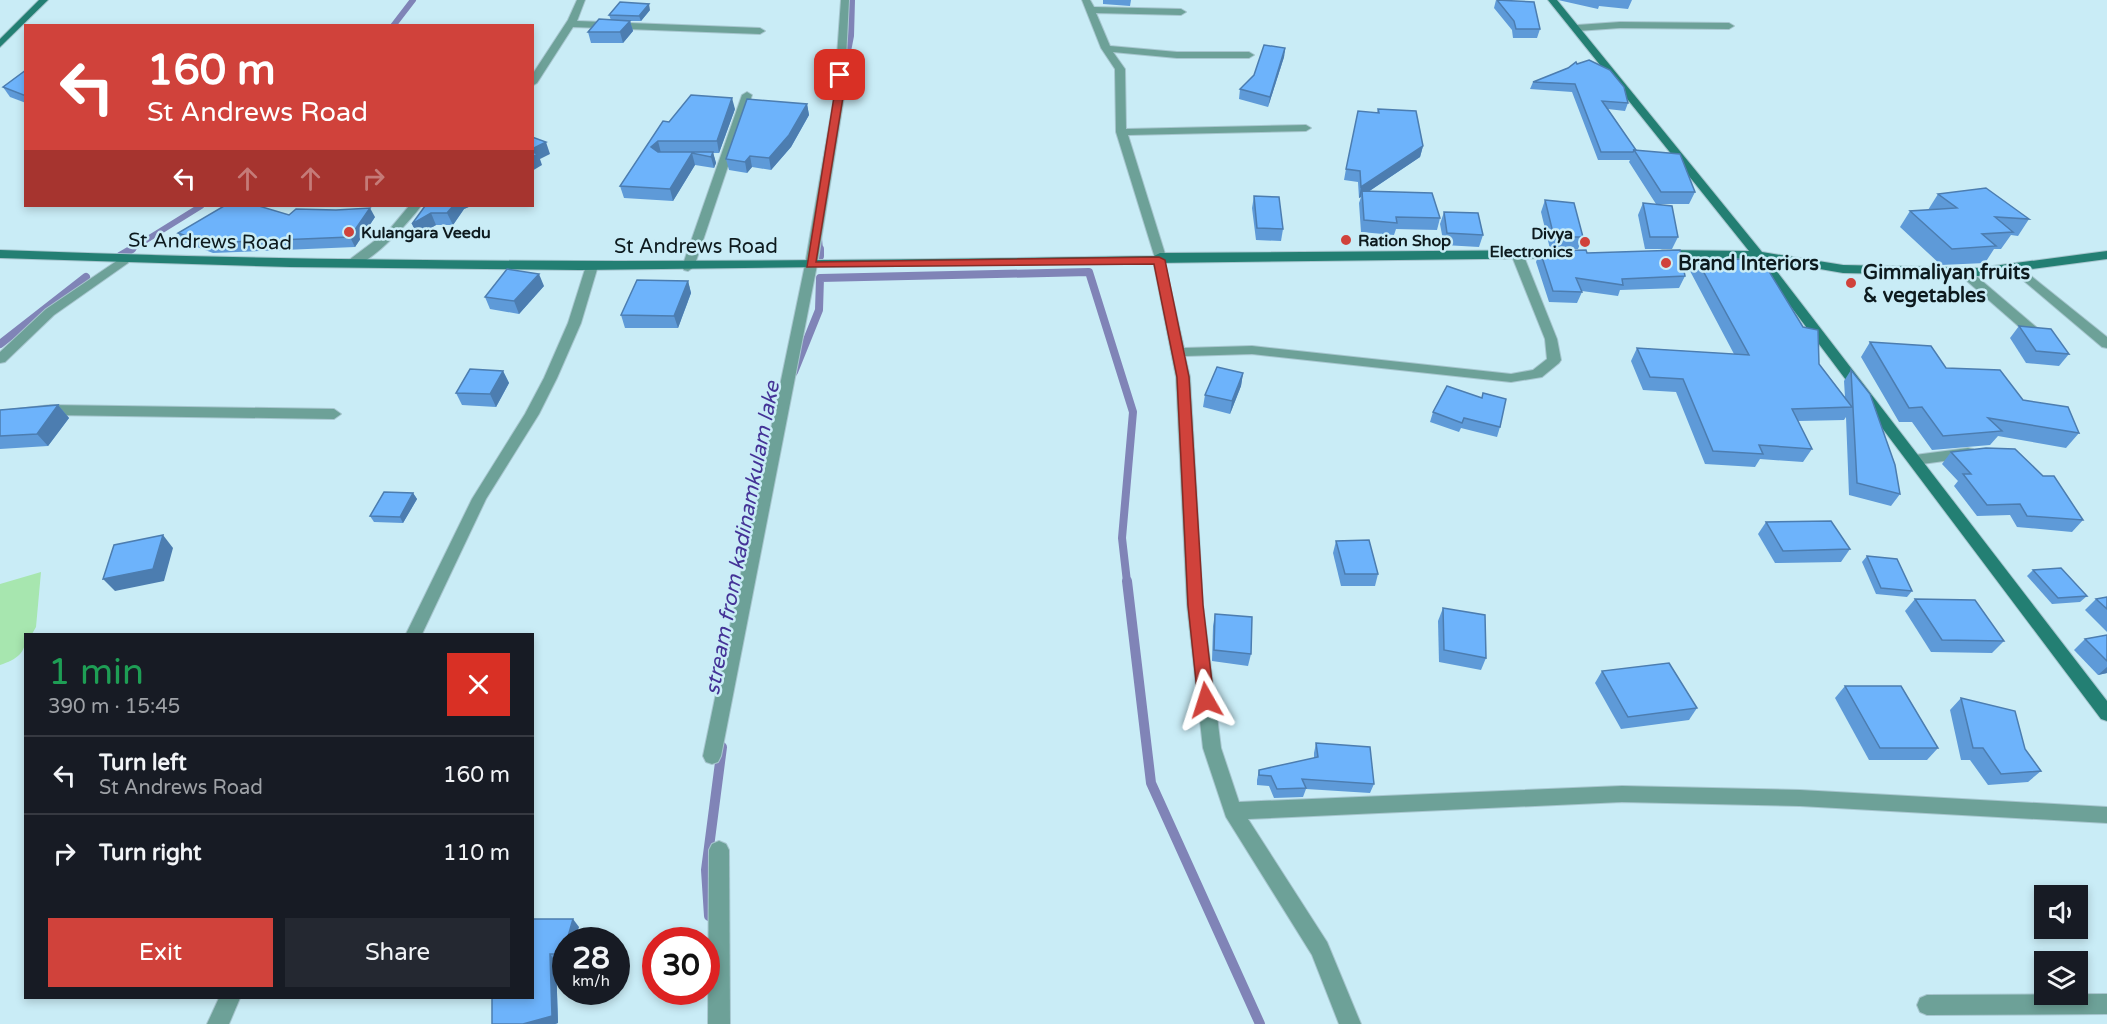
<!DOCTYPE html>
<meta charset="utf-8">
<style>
body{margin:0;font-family:"Varela Round",sans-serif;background:#242831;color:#f1f3f6;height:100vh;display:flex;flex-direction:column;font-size:22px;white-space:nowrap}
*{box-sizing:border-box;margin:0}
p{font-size:20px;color:#9ea1a6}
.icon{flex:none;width:33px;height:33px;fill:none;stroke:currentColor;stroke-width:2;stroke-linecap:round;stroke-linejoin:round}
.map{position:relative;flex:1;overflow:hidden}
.side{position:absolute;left:24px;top:633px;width:510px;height:366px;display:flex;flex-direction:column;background:#171b24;border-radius:0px;box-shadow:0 3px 9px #0003}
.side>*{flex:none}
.top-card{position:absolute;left:24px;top:24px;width:510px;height:183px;border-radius:0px;box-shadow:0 3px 9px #0003;background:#d0423b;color:#fff;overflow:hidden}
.controls{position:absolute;left:2034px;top:885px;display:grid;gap:12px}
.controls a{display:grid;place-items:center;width:54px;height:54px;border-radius:0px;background:#171b24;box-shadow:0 3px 9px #0003;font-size:30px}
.speed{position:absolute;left:552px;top:927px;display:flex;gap:12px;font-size:30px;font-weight:700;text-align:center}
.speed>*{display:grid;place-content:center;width:78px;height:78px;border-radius:50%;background:#171b24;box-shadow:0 3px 9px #0003;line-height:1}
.speed small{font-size:15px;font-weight:400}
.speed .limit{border:9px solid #d22;background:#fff;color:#111}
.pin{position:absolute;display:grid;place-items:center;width:51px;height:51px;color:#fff;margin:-26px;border-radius:12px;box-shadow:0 3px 9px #0006}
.me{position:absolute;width:66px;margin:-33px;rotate:354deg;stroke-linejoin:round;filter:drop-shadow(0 0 4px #0008)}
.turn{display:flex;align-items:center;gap:21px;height:126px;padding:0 24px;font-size:27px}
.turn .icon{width:78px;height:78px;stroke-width:2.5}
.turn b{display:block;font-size:42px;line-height:51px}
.lanes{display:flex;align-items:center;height:57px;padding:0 24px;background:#0003;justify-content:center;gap:30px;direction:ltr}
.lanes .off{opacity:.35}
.round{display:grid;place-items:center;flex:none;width:63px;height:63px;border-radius:0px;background:#242831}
.head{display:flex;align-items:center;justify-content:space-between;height:102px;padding:0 24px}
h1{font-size:36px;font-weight:600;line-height:45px;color:#1e9e55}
.action{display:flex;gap:12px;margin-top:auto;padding:12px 24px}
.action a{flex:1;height:69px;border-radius:0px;background:#d0423b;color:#fff;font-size:24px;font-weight:600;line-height:69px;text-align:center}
.action a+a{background:#242831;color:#f1f3f6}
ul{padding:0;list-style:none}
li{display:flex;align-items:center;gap:18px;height:78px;padding:0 24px;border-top:2px solid #363941}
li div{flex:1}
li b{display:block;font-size:22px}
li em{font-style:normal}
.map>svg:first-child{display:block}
</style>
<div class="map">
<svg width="2107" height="1024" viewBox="0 0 2107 1024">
<rect width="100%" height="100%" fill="#c9ecf6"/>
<!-- green -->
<path fill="#a7e6af" d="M41,572L36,627L32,634H26C26,654 17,659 0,665V584Z"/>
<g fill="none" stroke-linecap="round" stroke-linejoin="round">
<!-- stream-far2 -->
<g stroke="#8084b7" stroke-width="6">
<path d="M393,26L413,0"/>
<path d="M844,72L851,36L852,0"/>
<path d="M819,238L820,250"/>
<path d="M130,250L201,206"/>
</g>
<!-- stream-far1 -->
<g stroke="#8084b7" stroke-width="8">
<path d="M820,249V256"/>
<path d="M120,256L132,249"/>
<path d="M0,344L86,277"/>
<path d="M794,372L819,310L820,278L1089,272L1133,412L1122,538L1127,582"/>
</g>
<!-- stream -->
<g stroke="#8084b7" stroke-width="10">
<path d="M1127,581L1151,783L1260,1024"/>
<path d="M709,916L706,870L722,747"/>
</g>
<!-- street casing -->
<g stroke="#a7c6cf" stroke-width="2">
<g id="street">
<path d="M577,0H585L577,21L760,28L765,31L760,34L573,27L537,83L532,86V75L568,20Z"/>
<path d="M841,0H849L844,97L817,265L721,756L718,762L712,764L706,762L703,756L805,265L834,97Z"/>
<path d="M1082,0H1090L1094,7L1181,9L1186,12L1181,15L1096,13L1110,46L1177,52H1249L1254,55L1249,58H1177L1113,52L1125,69L1126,129L1306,125L1311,128L1306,131L1128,135L1166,257L1164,259L1184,348L1252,346L1511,374L1533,370L1547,359L1545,339L1511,254L1517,250L1523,254L1557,339L1561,360L1559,363L1542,377L1511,382L1252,354L1185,356L1190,377L1203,605L1221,748L1239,802L1622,786L1800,790L2107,807V823L1800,806L1622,802L1248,819L1327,942L1361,1024H1339L1312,955L1226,817L1203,748L1187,605L1176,377L1153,260L1155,258L1116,132L1115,69L1101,48Z"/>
<path d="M1620,22L1729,23L1734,26L1729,29L1620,28L1577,31L1572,28L1577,25Z"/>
<path d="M747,92L752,95L694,267L688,271L684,270L682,267L742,95Z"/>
<path d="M409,206H421C410,221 367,269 349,266V260L389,230Z"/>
<path d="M124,256L130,260L128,263L54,315L5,362L0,363V352L46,309Z"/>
<path d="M592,262L598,266L581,323L557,378L539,414L486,499L422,634H406L472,499L525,414L544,378L568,323L586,266Z"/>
<path d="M2015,263L2107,337V348L2102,347L2011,270L2009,267Z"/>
<path d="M1964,268L1968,269L2042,332L2043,335L2042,338H2032L1960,275V269Z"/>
<path d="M51,405L334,409L341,414L334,419L51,415L0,421V411Z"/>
<path d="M1968,448L1973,449L1975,453L1973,457L1915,465L1908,460L1915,455Z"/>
<path d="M719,841L726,844L729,850L730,1024H708L709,850L712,844Z"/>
<path d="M2107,994V1014L1927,1015L1920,1012L1917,1005L1920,998L1927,995Z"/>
<path d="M219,998H240L229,1024H207Z"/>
</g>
</g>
<!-- secondary casing -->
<g stroke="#a7c6cf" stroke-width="2">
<g id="secondary">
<path d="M39,0H48L0,47V39Z"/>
<path d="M1548,0H1557L1762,252L1843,265L1978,268L2107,251V259L1978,276L1843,273L1768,260L2107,701V721L2101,719L1755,259L1658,257L1656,254L1662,250L1749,251Z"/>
<path d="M0,250C385,265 769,262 1154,256L1160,253L1557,250L1563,254L1557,258L580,270L290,267L0,258Z"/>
</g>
</g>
<!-- street -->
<use href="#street" fill="#6da198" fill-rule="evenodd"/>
<!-- secondary -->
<use href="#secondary" fill="#237f73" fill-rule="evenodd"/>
</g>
<!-- wall -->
<g fill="#5e9ad8">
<path d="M1103,0H1131L1130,6L1103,4Z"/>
<path d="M1496,0L1540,29L1537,38H1513L1512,30L1494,8Z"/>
<path d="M1558,0H1632L1628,9L1599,6L1598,9Z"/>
<path d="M650,10L641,21H630L633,31L623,43H591L588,32L611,20L609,15Z"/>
<path d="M1285,48L1284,57L1268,107L1239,99L1240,89Z"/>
<path d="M1577,64L1628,103L1625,111L1608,109L1636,150L1695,192L1689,204H1656L1629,162L1630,160H1598L1572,92L1530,89L1533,82Z"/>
<path d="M26,70V103L10,97L3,87Z"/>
<path d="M807,104L809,115L791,147L771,170L752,167L747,173L729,170L726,159Z"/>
<path d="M735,109L719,153H713L716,163L714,168L695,165L673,201L624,198L620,186L669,122Z"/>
<path d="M1378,109L1423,146L1420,157L1368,192L1440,218L1437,230L1396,229L1394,235L1361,232L1359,203L1361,197L1359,198L1358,182L1344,180L1346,169L1377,113Z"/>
<path d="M1938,194L2029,219L2018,236L2011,235L2001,249H1994L1985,263L1941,265L1900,227L1910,211L1928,210Z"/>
<path d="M1254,196L1283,229L1281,241L1256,240L1252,208Z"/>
<path d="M1545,200L1583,237L1578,249H1550L1541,212Z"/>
<path d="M1643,203L1678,237L1672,249H1645L1638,215Z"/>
<path d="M425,206H471L464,209L453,225H436L417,236Z"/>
<path d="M1444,212L1483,235L1479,247L1444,245L1440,224Z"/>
<path d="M289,215L375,217L355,247L213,253L184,242L178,233Z"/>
<path d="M1540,251L1587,253L1685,276L1679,288L1620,290L1618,296L1582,291V292L1577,303L1549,302L1536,262Z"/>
<path d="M1696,258L1819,364L1845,397L1844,381L1851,370L1900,494L1891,506L1849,495L1846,417L1844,420L1798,421L1812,449L1803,462L1760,459L1755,467L1705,464L1676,392L1643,390L1631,361L1637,348L1734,354L1690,271Z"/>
<path d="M688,281L691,293L678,328H625L621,315Z"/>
<path d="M544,286L519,314L490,309L485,297Z"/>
<path d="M2019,326L2069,354L2059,366L2026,363L2010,338Z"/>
<path d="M1870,342L1946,368L2023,400L2079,433L2066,448L1998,436L1990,445L1932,450L1912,422H1899L1861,357Z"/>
<path d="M503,371L509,383L496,407L462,405L456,393Z"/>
<path d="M1243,373L1241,386L1230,414L1203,407L1205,395Z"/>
<path d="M1483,393L1500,427L1497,437L1461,428L1459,432L1430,422L1433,412L1482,398Z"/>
<path d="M58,405L69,418L48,446L0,449V410Z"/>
<path d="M1951,452L2083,520L2072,532L2017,527L2010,515L1977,516L1954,486L1958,481L1942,464Z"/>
<path d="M413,493L417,499L403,523L374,522L370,516Z"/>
<path d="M1766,522L1850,549L1841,562L1775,563L1758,534Z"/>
<path d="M1336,541L1378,574L1375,586H1341L1333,553Z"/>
<path d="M1867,556L1912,591L1907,597L1876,594L1862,562Z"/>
<path d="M2033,570L2087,596L2080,602L2052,604L2027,576Z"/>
<path d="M2107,597V632L2085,610L2096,599Z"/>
<path d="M1915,599L2004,641L1992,653L1931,652L1905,611Z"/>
<path d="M1443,608L1486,658L1481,670L1439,662L1438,621Z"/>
<path d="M1215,614L1251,654L1248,666L1212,661L1213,626Z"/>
<path d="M2107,635V673L2098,675L2074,650L2085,639Z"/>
<path d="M1602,671L1697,708L1689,720L1621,729L1595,683Z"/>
<path d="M1845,686L1938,748L1927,760H1869L1835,698Z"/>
<path d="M1961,698L2025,749L2041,771L2028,782L1988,785L1970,760H1961L1950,710Z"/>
<path d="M1316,743L1374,784L1370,793L1306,789L1303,797L1274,798L1269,786L1257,785V780L1259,770L1314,758V753Z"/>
<path d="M532,919L579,927L566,940V962H556L558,1023L555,1024H492L532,998Z"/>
</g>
<!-- shaded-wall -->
<g fill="#4c7db0">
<path d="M649,4L650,10L641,21L639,16Z"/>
<path d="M630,21L633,31L623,43L620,32Z"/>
<path d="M1285,48L1284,57L1268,107L1270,97Z"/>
<path d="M732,98L735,109L719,153L717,141Z"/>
<path d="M807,104L809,115L791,147L771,170L769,158Z"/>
<path d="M658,141L661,153L654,159L651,147Z"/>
<path d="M546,142L550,154L540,159L542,165L532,171V149Z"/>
<path d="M1423,146L1420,157L1362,196V191L1361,197L1359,198L1361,187Z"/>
<path d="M713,152L716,163L714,168L711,157Z"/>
<path d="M692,153L695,165L673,201L670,189Z"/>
<path d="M750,156L752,167L747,173L745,162Z"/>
<path d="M453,206H471L464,209L453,225L447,213Z"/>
<path d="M370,208L375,217L355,247L350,237Z"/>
<path d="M431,213L436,225L417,236L412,224Z"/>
<path d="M539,274L544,286L519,314L514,301Z"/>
<path d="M688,281L691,293L678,328L674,316Z"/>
<path d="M503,371L509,383L496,407L490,394Z"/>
<path d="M1243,373L1241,386L1230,414L1232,401Z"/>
<path d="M58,405L69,418L48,446L37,434Z"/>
<path d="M413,493L417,499L403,523L400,517Z"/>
<path d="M163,535L173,548L164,581L115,591L103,579Z"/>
<path d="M2107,667V673L2098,675Z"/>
<path d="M573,919L579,927L575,940H567Z"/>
<path d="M566,944V958L563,954Z"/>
<path d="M550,954L556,962L558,1023L555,1024H523Z"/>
</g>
<!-- building -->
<g fill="#6db3fb" stroke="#4c7db0" stroke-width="1.5">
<path d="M1497,0L1534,2L1540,29H1516L1514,21Z"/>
<path d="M620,2L649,4L639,16L609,15Z"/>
<path d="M599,19L630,21L620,32H588Z"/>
<path d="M1264,45L1285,48L1270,97L1240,89L1254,75Z"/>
<path d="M1589,60L1610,70L1624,87L1628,103L1602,101L1636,150H1634L1633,152H1601L1575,84L1533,82L1568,68L1576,62L1577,64Z"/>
<path d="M26,70V96L3,87Z"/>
<path d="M691,95L732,98L717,141H658L651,147L658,152H713L711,157L692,153L670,189L620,186L663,121L669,122Z"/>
<path d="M747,99L807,104L789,135L769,158L750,156L745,162L726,159Z"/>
<path d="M1378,109L1416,111L1423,146L1361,187L1360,171L1346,169L1358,111L1379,113Z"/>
<path d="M532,137L546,142L532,149Z"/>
<path d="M1634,150L1680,154L1695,192H1661Z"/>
<path d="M532,152L538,154L532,157Z"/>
<path d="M1986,188L2029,219L1995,217L2013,232L1982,234L1996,246L1952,249L1910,211L1957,208L1938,194Z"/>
<path d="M1362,191L1432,193L1440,218L1396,217L1397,223L1364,220Z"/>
<path d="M1254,196L1279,197L1283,229L1257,228Z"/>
<path d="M1545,200L1574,203L1583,237H1554Z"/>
<path d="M1643,203L1672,206L1678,237H1650Z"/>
<path d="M224,206H259L289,215L296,209L336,210L370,208L350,237L207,243L178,233Z"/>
<path d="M425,206H453L447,213H431L412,224Z"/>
<path d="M1444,212L1478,213L1483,235L1447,233Z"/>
<path d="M1586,250L1587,253L1680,250L1685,276L1622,279L1623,285L1576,278L1582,292L1553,291L1540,251Z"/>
<path d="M1696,258L1762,260L1803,327L1818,330L1819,364L1852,407L1792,409L1812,449L1759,445L1763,454L1713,451L1683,379L1650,377L1637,348L1749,355Z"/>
<path d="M507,269L539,274L514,301L485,297Z"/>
<path d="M637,280L688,281L674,316L621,315Z"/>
<path d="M2019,326L2051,329L2069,354L2036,351Z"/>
<path d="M1870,342L1931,346L1946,368L2000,370L2023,400L2068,407L2079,433L1988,418L2002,431L1943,436L1922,407L1909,408Z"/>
<path d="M1217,367L1243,373L1232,401L1205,395Z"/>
<path d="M470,369L503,371L490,394L456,393Z"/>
<path d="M1851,370L1870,394L1895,465L1900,494L1857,483Z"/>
<path d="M1447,386L1482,398L1483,393L1506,399L1500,427L1464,418L1462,423L1433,412Z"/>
<path d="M58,405L37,434L0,436V410Z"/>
<path d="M1986,448L2015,449L2043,476H2054L2083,520L2027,516L2020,504L1987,505L1963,474H1971L1951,452Z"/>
<path d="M384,492L413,493L400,517L370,516Z"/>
<path d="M1831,521L1850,549L1783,551L1766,522Z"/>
<path d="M163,535L153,569L103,579L114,545Z"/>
<path d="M1369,540L1378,574H1345L1336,541Z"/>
<path d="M1867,556L1897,559L1912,591L1881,588Z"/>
<path d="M2061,568L2087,596L2058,598L2033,570Z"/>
<path d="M2107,597V609L2096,599Z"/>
<path d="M1915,599L1975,600L2004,641L1942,640Z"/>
<path d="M1443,608L1485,615L1486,658L1444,650Z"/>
<path d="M1215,614L1252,617L1251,654L1214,650Z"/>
<path d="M2107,635V661L2085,639Z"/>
<path d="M1669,663L1697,708L1628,717L1602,671Z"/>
<path d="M1845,686H1901L1938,748H1880Z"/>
<path d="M1961,698L2015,711L2025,749L2041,771L2001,774L1983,748H1973Z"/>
<path d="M1316,743L1370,747L1374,784L1302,779L1306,788L1277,789L1271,776L1259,775V770L1318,757Z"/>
<path d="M532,919H573L567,940H566V944L563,954H550L552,1016L523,1024H492V998H532Z"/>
</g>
<!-- route -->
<path fill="#d0423b" stroke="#872b26" stroke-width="1.5" d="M840,72L844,75L843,97L816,262L1159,257L1165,260L1189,377L1203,605L1214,700L1212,705L1206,707L1198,700L1188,605L1177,377L1154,264L807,267L834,97L835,75Z"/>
<!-- markers -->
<g fill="#d0423b" stroke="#c9ecf6" stroke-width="2">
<circle cx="349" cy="232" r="6"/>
<circle cx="1346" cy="240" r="6"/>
<circle cx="1585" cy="242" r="6"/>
<circle cx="1666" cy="263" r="6"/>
<circle cx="1851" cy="283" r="6"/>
</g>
<g text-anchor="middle" stroke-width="5" stroke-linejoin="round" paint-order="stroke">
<!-- far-poi labels -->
<g font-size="16" font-weight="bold" fill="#0d1a1e" stroke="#c9ecf6" text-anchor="start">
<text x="361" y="238">Kulangara Veedu</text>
<text x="1573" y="239" text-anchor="end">Divya<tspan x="1573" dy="18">Electronics</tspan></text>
<text x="1358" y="246">Ration Shop</text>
</g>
<!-- street labels -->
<g font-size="20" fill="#0d1a1e" stroke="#c9ecf6">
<text transform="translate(210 241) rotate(1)" y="7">St Andrews Road</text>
<text x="696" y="253">St Andrews Road</text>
</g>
<!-- poi labels -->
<g font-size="20" font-weight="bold" fill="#0d1a1e" stroke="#c9ecf6" text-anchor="start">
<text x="1678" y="270">Brand Interiors</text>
<text x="1863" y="279">Gimmaliyan fruits<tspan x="1863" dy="23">&amp; vegetables</tspan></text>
</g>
<!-- water labels -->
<g font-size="21" font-style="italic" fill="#443397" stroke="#c9ecf6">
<text transform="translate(742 538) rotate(-79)" y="7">stream from kadinamkulam lake</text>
</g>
</g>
</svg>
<div class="controls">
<a><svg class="icon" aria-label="sound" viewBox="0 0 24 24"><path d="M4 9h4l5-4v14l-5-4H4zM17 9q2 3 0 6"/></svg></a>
<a><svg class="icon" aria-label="layers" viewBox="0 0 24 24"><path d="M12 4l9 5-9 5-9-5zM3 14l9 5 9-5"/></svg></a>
</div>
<div class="speed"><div>28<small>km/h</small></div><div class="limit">30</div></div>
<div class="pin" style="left:840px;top:75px;background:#d93025"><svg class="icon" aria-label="arrive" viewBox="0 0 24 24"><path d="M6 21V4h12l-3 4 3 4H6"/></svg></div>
<svg class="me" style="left:1206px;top:700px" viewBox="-20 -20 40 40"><path d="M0-17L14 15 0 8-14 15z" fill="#d0423b" stroke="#fff" stroke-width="4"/></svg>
<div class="top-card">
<div class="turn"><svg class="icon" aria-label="left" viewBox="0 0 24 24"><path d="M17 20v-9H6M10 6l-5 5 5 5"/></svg><div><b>160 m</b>St Andrews Road</div></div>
<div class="lanes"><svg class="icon" aria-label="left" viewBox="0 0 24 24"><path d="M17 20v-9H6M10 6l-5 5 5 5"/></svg><svg class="icon off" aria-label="ahead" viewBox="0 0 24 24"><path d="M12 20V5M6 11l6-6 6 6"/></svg><svg class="icon off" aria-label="ahead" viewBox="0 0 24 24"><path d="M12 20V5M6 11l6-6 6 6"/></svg><svg class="icon off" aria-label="right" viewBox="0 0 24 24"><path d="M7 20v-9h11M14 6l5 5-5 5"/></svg></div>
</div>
<section class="side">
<div class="head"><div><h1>1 min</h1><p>390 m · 15:45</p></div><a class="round" style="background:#d93025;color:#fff"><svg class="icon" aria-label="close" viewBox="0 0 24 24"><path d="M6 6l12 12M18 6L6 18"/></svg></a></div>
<ul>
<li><svg class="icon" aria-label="left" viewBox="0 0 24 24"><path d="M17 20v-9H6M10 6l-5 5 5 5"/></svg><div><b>Turn left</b><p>St Andrews Road</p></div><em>160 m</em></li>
<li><svg class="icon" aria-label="right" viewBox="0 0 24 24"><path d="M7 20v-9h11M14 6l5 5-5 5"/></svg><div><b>Turn right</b></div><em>110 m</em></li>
</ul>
<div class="action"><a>Exit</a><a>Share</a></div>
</section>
</div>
